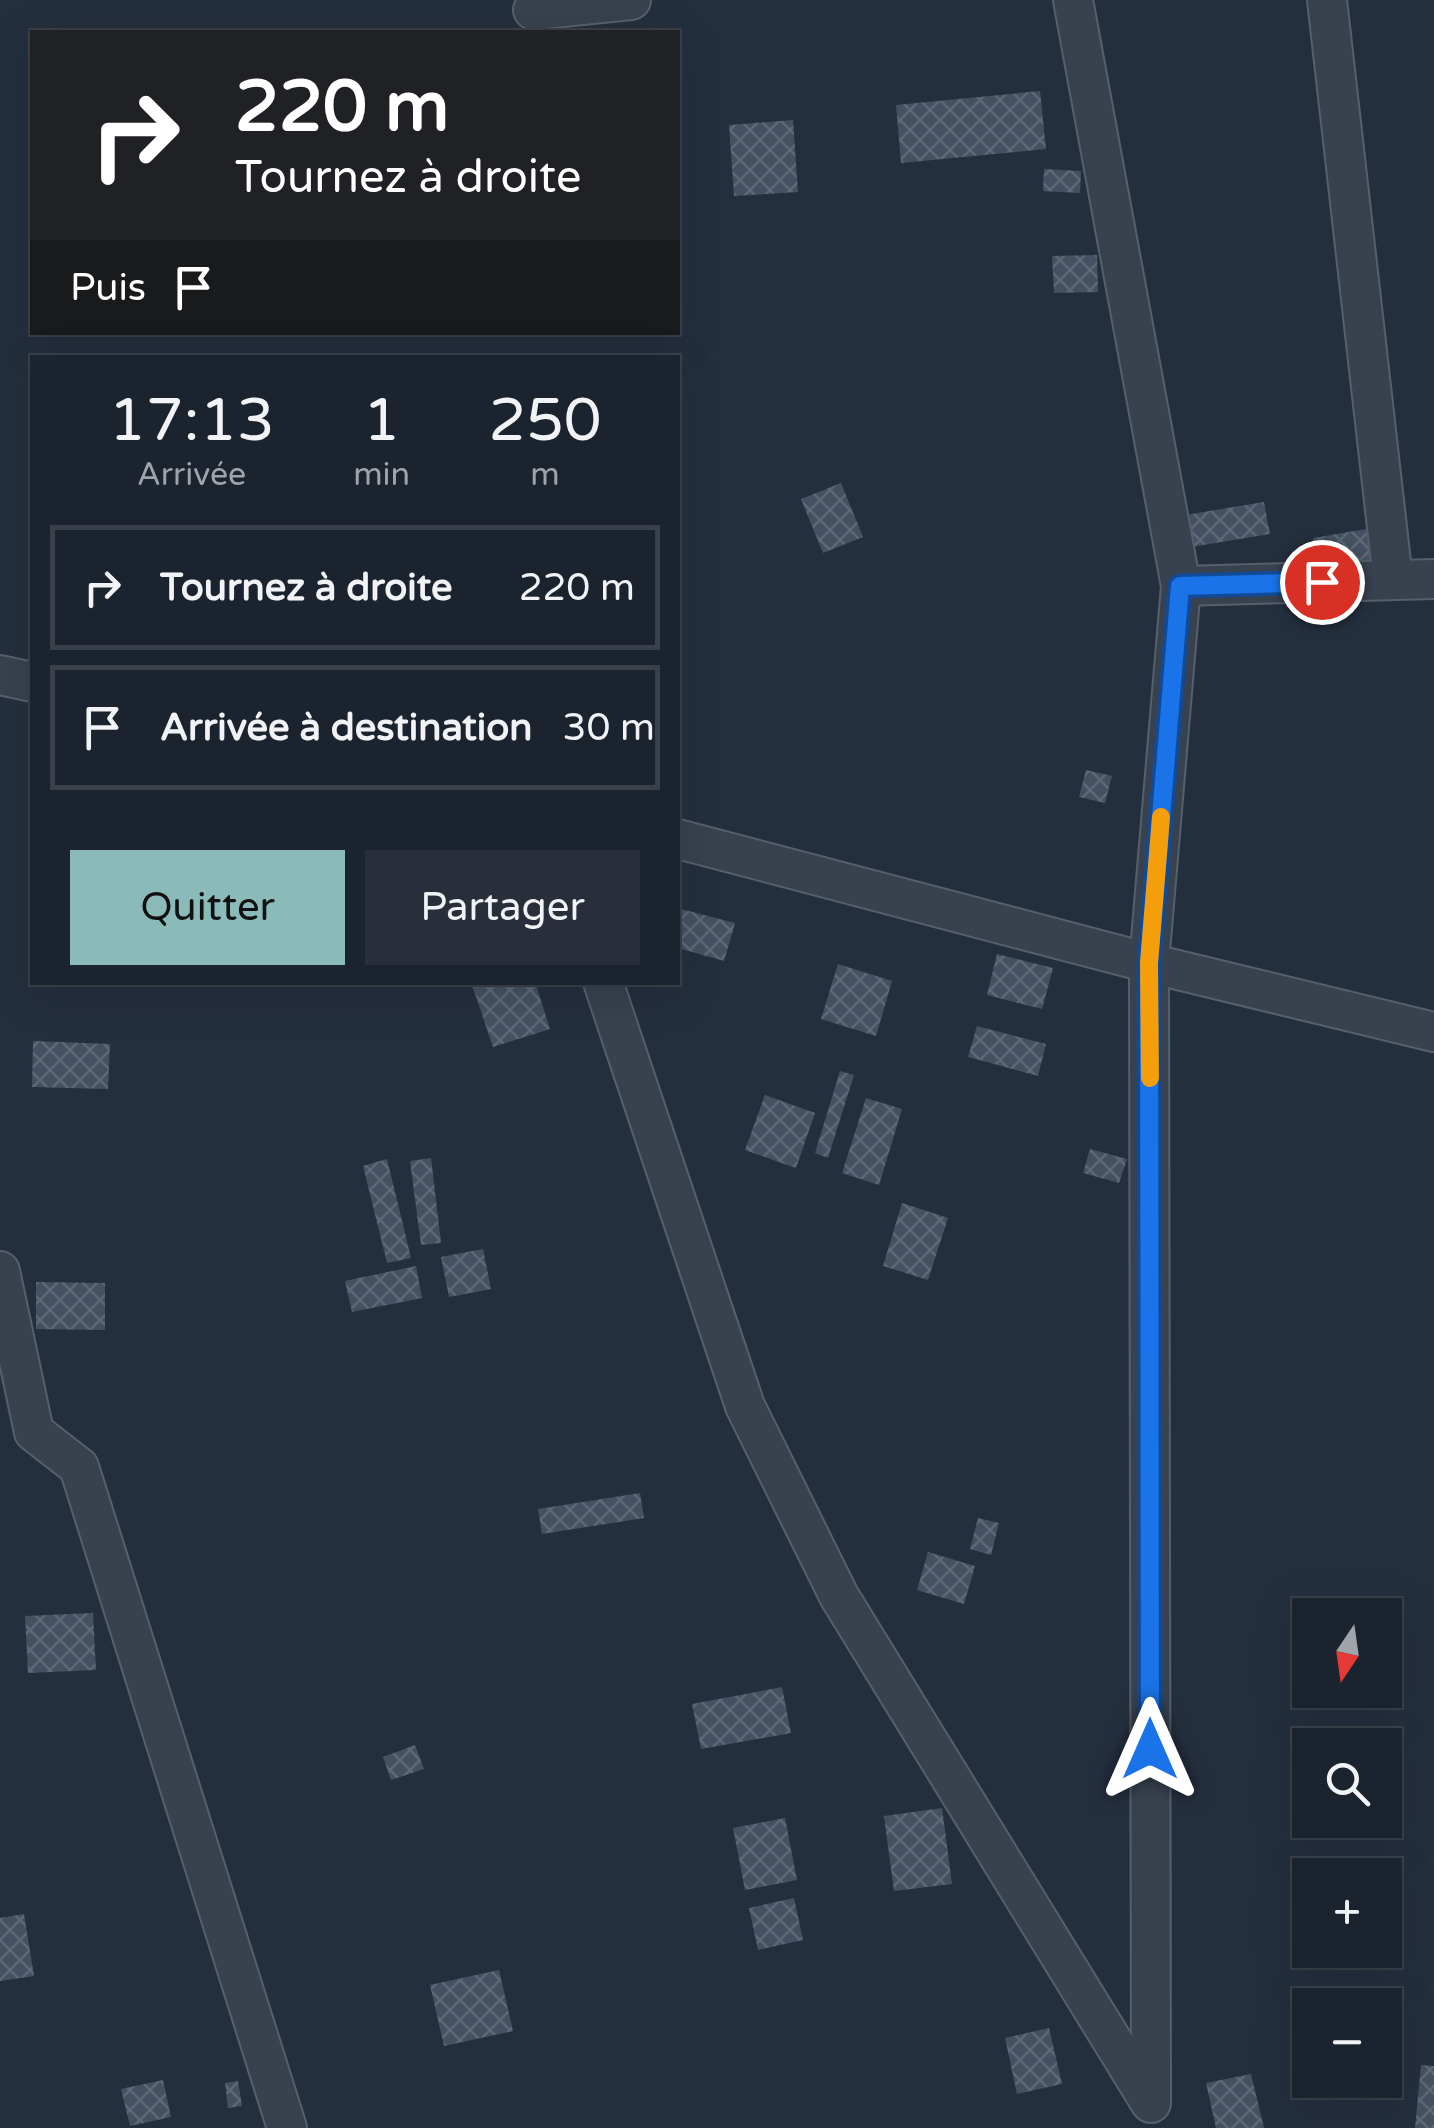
<!DOCTYPE html>
<html lang="fr">
<meta charset="utf-8">
<style>
body{margin:0;font-family:"Varela Round",sans-serif;background:#282f3a;color:#f1f3f6;height:100vh;display:flex;flex-direction:column;font-size:38px;white-space:nowrap}
*{box-sizing:border-box;margin:0}
p{font-size:32px;color:#a0a4aa}
.icon{flex:none;width:55px;height:55px;fill:none;stroke:currentColor;stroke-width:2;stroke-linecap:round;stroke-linejoin:round}
.map{position:relative;flex:1;overflow:hidden}
.panel{position:absolute;left:30px;top:355px;width:650px;height:630px;display:flex;flex-direction:column;background:#1b232e;border-radius:0px;box-shadow:0 10px 40px #0002,0 0 0 2px #39404a}
.panel>*{flex:none}
.hud{position:absolute;left:30px;top:30px;width:650px;height:305px;border-radius:0px;box-shadow:0 10px 40px #0002,0 0 0 2px #39404a;background:#202124;color:#fff;overflow:hidden}
.needle{width:65px;rotate:193deg}
.buttons{position:absolute;left:1292px;top:1598px;display:grid;gap:20px}
.buttons a{display:grid;place-items:center;width:110px;height:110px;border-radius:0px;background:#1b232e;box-shadow:0 10px 40px #0002,0 0 0 2px #39404a;font-size:50px}
.pin{position:absolute;display:grid;place-items:center;width:85px;height:85px;color:#fff;margin:-42px;border:5px solid #fff;border-radius:50%;box-shadow:0 2px 10px #0007}
.me{position:absolute;width:110px;margin:-55px;rotate:0deg;stroke-linejoin:round;filter:drop-shadow(0 0 8px #0008)}
.turn{display:flex;align-items:center;gap:35px;height:210px;padding:0 40px;font-size:45px}
.turn .icon{width:130px;height:130px;stroke-width:2.5}
.turn b{display:block;font-size:70px;line-height:85px}
.then{display:flex;align-items:center;height:95px;padding:0 40px;background:#0003;gap:20px;font-size:38px}
.eta{display:flex;justify-content:space-evenly;align-items:center;height:170px;text-align:center}
.eta b{font-size:60px;font-weight:600;line-height:70px}
.button{display:flex;gap:20px;margin-top:auto;padding:20px 40px}
.button a{flex:1;height:115px;border-radius:0px;background:#8bbbb9;color:#111;font-size:40px;font-weight:600;line-height:115px;text-align:center}
.button a+a{background:#282f3a;color:#f1f3f6}
ul{padding:0;list-style:none}
li{display:flex;align-items:center;gap:30px;height:125px;margin:0 20px 15px;padding:0 20px;border:5px solid #39404a;border-radius:0px}
li div{flex:1}
li b{display:block;font-size:38px}
li em{font-style:normal}
.map>svg:first-child{display:block}
</style>
<div class="map">
<svg width="1434" height="2128" viewBox="0 0 1434 2128">
<defs>
<pattern id="building-cross-hatch" width="8" height="8" patternUnits="userSpaceOnUse" patternTransform="scale(2.5)"><rect width="8" height="8" fill="#455162"/><path d="M0 0l8 8M0 8l8-8" fill="none" stroke="#5d6877"/></pattern>
</defs>
<rect width="100%" height="100%" fill="#242f3e"/>
<!-- building -->
<g fill="url(#building-cross-hatch)">
<path d="M1040,91L1046,149L901,163L896,105Z"/>
<path d="M793,120L798,192L734,196L729,125Z"/>
<path d="M1044,169L1081,171L1080,193L1043,191Z"/>
<path d="M1097,255L1098,292L1054,293L1052,256Z"/>
<path d="M841,483L863,537L823,553L801,499Z"/>
<path d="M1264,502L1270,534L1191,547L1185,515Z"/>
<path d="M1366,529L1372,563L1319,572L1313,538Z"/>
<path d="M1086,770L1112,776L1105,803L1079,797Z"/>
<path d="M681,909L735,923L724,961L678,948Z"/>
<path d="M997,954L1053,968L1042,1009L987,995Z"/>
<path d="M838,964L892,981L876,1036L821,1019Z"/>
<path d="M478,982H535L550,1029L493,1047L472,985Z"/>
<path d="M977,1026L1046,1044L1038,1076L968,1057Z"/>
<path d="M33,1041L110,1044L108,1089L32,1087Z"/>
<path d="M840,1071L854,1075L828,1158L815,1153Z"/>
<path d="M765,1095L815,1113L796,1168L745,1150Z"/>
<path d="M866,1098L902,1109L879,1185L842,1173Z"/>
<path d="M1090,1149L1127,1159L1119,1183L1083,1173Z"/>
<path d="M431,1158L441,1243L421,1245L410,1161Z"/>
<path d="M387,1159L411,1258L387,1263L363,1166Z"/>
<path d="M902,1203L948,1218L928,1280L883,1266Z"/>
<path d="M483,1249L491,1289L449,1297L441,1257Z"/>
<path d="M416,1266L422,1298L352,1312L345,1281Z"/>
<path d="M36,1282L105,1283V1330L36,1329Z"/>
<path d="M640,1493L644,1518L542,1534L538,1509Z"/>
<path d="M978,1518L999,1523L991,1555L970,1549Z"/>
<path d="M928,1552L975,1566L964,1604L917,1590Z"/>
<path d="M93,1613L96,1670L28,1673L25,1616Z"/>
<path d="M782,1687L791,1733L701,1749L692,1704Z"/>
<path d="M415,1745L424,1769L391,1780L383,1757Z"/>
<path d="M942,1808L952,1884L894,1891L884,1816Z"/>
<path d="M785,1818L797,1880L745,1890L733,1828Z"/>
<path d="M794,1898L803,1940L758,1950L749,1908Z"/>
<path d="M24,1914L34,1976L0,1981V1918Z"/>
<path d="M499,1970L513,2031L444,2046L430,1985Z"/>
<path d="M1049,2028L1062,2084L1017,2094L1005,2038Z"/>
<path d="M1421,2065L1434,2066V2128H1415Z"/>
<path d="M1251,2074L1264,2128H1216L1206,2083Z"/>
<path d="M163,2080L171,2117L130,2126L121,2089Z"/>
<path d="M238,2081L242,2106L228,2108L225,2083Z"/>
</g>
<g fill="none" stroke-linecap="round" stroke-linejoin="round">
<!-- minor casing -->
<g stroke="#565f6c" stroke-width="42">
<g id="minor">
<path d="M1073,0L1181,586L1149,963L1151,2103"/>
<path d="M1327,0L1393,580"/>
<path d="M533,10L631,0"/>
<path d="M1181,586L1434,579"/>
<path d="M0,675L32,682"/>
<path d="M678,839L1149,963L1434,1032"/>
<path d="M603,982L745,1406L839,1596L1150,2102"/>
<path d="M0,1271L34,1432L79,1467L287,2128"/>
</g>
</g>
<!-- minor -->
<use href="#minor" stroke="#38414e" stroke-width="38"/>
</g>
<g fill="none" stroke-linecap="round" stroke-linejoin="round">
<!-- route casing -->
<g stroke="#114b97" stroke-width="25">
<path id="route" d="M1150,1749L1149,963L1180,586L1322,582"/>
</g>
<!-- route -->
<use href="#route" stroke="#1a73e8" stroke-width="18"/>
<!-- slow -->
<path stroke="#f59e0b" stroke-width="18" d="M1150,1078L1149,963L1161,817"/>
</g>
</svg>
<div class="buttons">
<a><svg class="needle" viewBox="-14 -14 28 28"><path d="M0-13l5 13h-10z" fill="#e53935"/><path d="M0 13l5-13h-10z" fill="#a0a4aa"/></svg></a>
<a><svg class="icon" aria-label="search" viewBox="0 0 24 24"><circle cx="10" cy="10" r="6"/><path d="M15 15l6 6"/></svg></a>
<a>+</a>
<a>−</a>
</div>
<div class="pin" style="left:1322px;top:582px;background:#d93025"><svg class="icon" aria-label="arrive" viewBox="0 0 24 24"><path d="M6 21V4h12l-3 4 3 4H6"/></svg></div>
<svg class="me" style="left:1150px;top:1749px" viewBox="-20 -20 40 40"><path d="M0-17L14 15 0 8-14 15z" fill="#1a73e8" stroke="#fff" stroke-width="4"/></svg>
<div class="hud">
<div class="turn"><svg class="icon" aria-label="right" viewBox="0 0 24 24"><path d="M7 20v-9h11M14 6l5 5-5 5"/></svg><div><b>220 m</b>Tournez à droite</div></div>
<div class="then">Puis<svg class="icon" aria-label="arrive" viewBox="0 0 24 24"><path d="M6 21V4h12l-3 4 3 4H6"/></svg></div>
</div>
<section class="panel">
<div class="eta">
<div><b>17:13</b><p>Arrivée</p></div>
<div><b>1</b><p>min</p></div>
<div><b>250</b><p>m</p></div>
</div>
<ul>
<li><svg class="icon" aria-label="right" viewBox="0 0 24 24"><path d="M7 20v-9h11M14 6l5 5-5 5"/></svg><div><b>Tournez à droite</b></div><em>220 m</em></li>
<li><svg class="icon" aria-label="arrive" viewBox="0 0 24 24"><path d="M6 21V4h12l-3 4 3 4H6"/></svg><div><b>Arrivée à destination</b></div><em>30 m</em></li>
</ul>
<div class="button"><a>Quitter</a><a>Partager</a></div>
</section>
</div>
